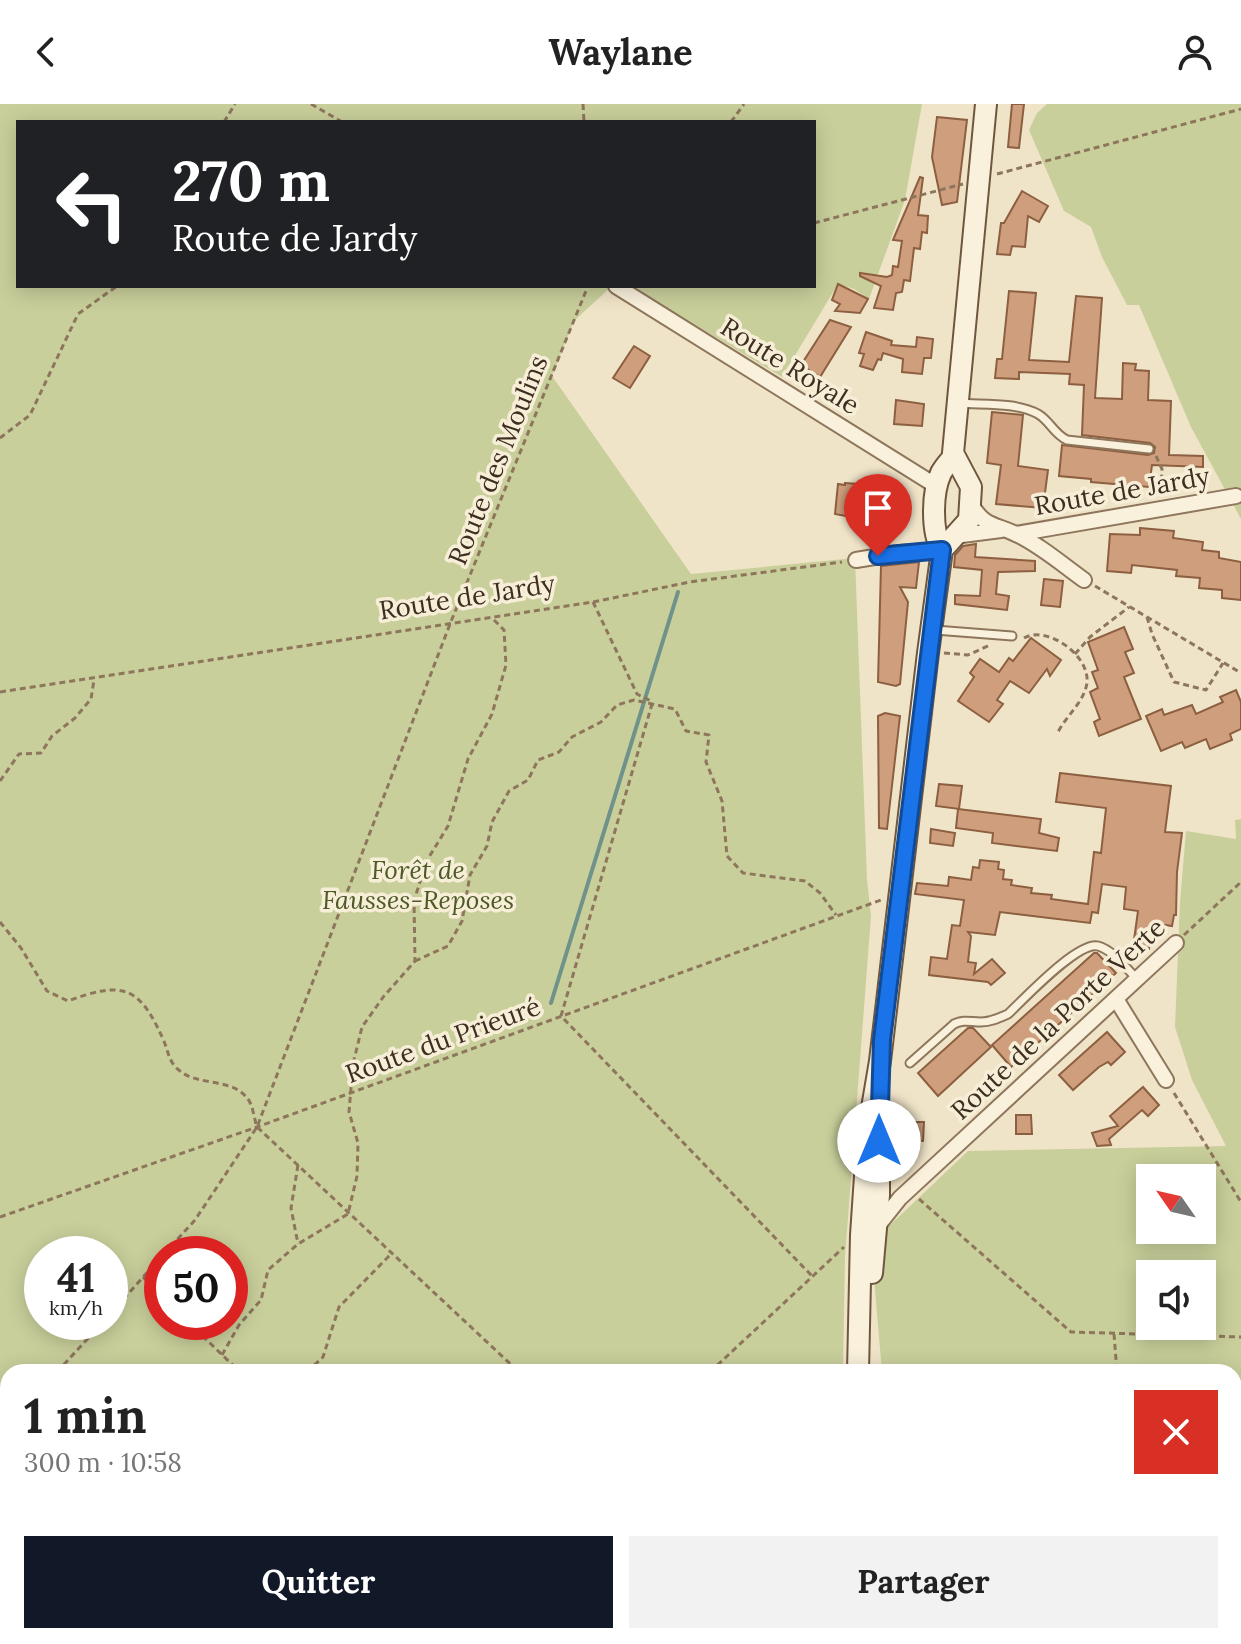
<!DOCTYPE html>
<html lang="fr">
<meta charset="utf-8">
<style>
body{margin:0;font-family:Lora,serif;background:#f2f2f2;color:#222;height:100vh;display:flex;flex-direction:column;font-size:30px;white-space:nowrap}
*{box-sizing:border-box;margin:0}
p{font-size:26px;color:#767676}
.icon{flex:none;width:44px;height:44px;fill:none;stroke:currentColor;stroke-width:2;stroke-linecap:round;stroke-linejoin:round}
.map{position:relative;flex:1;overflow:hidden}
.drawer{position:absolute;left:0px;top:1260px;width:1242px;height:280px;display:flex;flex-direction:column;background:#fff;border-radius:24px 24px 0 0;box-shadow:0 4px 20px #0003}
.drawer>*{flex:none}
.top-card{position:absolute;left:16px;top:16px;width:800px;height:168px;border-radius:0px;box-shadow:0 4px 20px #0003;background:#202124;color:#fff;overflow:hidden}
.needle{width:52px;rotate:304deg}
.tools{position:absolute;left:1136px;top:1060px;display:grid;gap:16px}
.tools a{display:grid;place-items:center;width:80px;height:80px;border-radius:0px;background:#fff;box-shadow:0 4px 20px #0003;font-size:40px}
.speed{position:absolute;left:24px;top:1132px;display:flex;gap:16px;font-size:40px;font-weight:700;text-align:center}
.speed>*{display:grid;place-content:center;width:104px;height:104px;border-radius:50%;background:#fff;box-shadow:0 4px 20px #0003;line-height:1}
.speed small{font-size:20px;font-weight:400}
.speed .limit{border:12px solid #d22;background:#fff;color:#111}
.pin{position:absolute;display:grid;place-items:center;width:68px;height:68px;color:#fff;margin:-82px -34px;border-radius:50% 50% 50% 0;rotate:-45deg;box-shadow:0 0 8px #0007}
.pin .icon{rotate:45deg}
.me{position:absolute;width:88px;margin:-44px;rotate:0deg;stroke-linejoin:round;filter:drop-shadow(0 0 6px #0008)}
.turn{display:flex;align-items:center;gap:28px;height:168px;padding:0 24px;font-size:36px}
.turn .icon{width:104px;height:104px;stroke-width:2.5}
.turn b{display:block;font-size:56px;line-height:68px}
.round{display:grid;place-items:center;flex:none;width:84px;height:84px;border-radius:0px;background:#f2f2f2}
.overview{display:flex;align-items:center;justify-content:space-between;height:136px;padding:0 24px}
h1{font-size:48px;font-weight:800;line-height:60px}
.action{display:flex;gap:16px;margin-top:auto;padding:16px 24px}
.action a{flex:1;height:92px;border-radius:0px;background:#111827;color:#fff;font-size:32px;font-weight:800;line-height:92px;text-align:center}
.action a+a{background:#f2f2f2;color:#222}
header{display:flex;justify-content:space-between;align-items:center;height:104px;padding:0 24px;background:#fff;font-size:36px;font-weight:800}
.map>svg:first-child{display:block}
</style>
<header><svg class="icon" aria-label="back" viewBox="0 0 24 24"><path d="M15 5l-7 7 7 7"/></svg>Waylane<svg class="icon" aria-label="person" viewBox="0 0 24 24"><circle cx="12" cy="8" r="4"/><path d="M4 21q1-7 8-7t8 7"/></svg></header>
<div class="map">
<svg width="1241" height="1540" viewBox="0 0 1241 1540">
<rect width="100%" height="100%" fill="#f0e4c8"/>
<!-- green -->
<g fill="#c9cf9b" fill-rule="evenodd">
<path d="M0,0H922L905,96L869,195L854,185L838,180L782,273L631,182H814V18H18V182H612L574,217L552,272L691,470L855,454L867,775L871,812L845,1153L843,1268H8V1532H855L856,1540H0ZM42,1150H110V1218H42ZM162,1150H230V1218H162Z"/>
<path d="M1047,0H1241V415L1191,323L1139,201H1127L1102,153L1091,123L1064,107L1029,26L1037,9Z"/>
<path d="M1241,715V1540H905V1532H1234V1268H882L871,1139L968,1047L1226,1042L1192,976L1175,923L1180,798L1186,727L1236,735L1235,716ZM1150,1074H1202V1126H1150ZM1150,1170H1202V1222H1150Z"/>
</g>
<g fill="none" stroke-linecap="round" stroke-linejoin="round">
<!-- stream -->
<path stroke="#6f938a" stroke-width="4" d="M551,899L678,488"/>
</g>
<!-- building -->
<g fill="#cf9f7d" stroke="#8d5f41" stroke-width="2">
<path d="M1012,0H1024L1019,44L1008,43Z"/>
<path d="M937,13L967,16L957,98L942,101L932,53Z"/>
<path d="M920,73L923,74L918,111L928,112L927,129L922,128L920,145L914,144L910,177L904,176L902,188L896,189L893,206L874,204L881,182L860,172V169L887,173L892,171L893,162L898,163L902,137L893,136Z"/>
<path d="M1022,87L1048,102L1039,118L1028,112L1025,143L1012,142L1010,151L997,150L1001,119H1004Z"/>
<path d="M838,180L868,195L860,209L835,207L840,200L832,196Z"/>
<path d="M1009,187L1036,189L1029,256L1069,258L1076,192L1102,194L1095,294L1122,295L1123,259L1136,260L1135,266L1149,267L1148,296L1171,297L1169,351L1203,352V363L1152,361L1149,383L1091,378V375L1059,372L1062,341L1148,351L1154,349L1155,343L1150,339L1082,331L1084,281L1069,280L1070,270L1019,268V275L995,274L997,255H1002Z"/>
<path d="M830,216L851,223L820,273L801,261Z"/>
<path d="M866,228L892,237L891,241L916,243L917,233L933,235L931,254H924L922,270L902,268L903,255L883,249L881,256L878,255L873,266L860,262L864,250L859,249Z"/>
<path d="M634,242L650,252L630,284L613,274Z"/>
<path d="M896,296L924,300L922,322L894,320Z"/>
<path d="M992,308L1023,311L1018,362L1048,366L1043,404L996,400L1001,361L987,359Z"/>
<path d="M845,379L871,381L867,416L835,410L838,380L845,381Z"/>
<path d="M1140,424L1174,427L1173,434L1203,438L1202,446L1219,448V454L1241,458V496L1222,494V486L1199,484L1200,474L1176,472L1177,466L1132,461L1131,469L1107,467L1110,430L1140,431Z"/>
<path d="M976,440L975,453L1035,457V467L998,468L996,490L1009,492L1007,506L955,500V491L980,492L982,466L954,463L955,451L963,442Z"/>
<path d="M919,458L916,484L900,483L908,498L900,580L896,582L878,578L881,462Z"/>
<path d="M1044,475L1063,477L1060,503L1041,501Z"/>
<path d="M1124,523L1133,545L1125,548L1134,569L1124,573L1141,615L1099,632L1094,618L1100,615L1090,588L1098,584L1092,568L1098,566L1088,538Z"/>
<path d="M1031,534L1061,556L1050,572L1047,565L1029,589L1010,577L997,596L1003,600L989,618L958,597L974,573L970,569L980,555L999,568L1009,554L1013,557Z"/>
<path d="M1236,586L1241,598V625L1230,630L1232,636L1210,645L1206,635L1185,644L1182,638L1161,647L1146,612L1162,605L1164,611L1192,601L1196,610L1223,598L1220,593Z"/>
<path d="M885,609L900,612L887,725L879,724L878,612Z"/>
<path d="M1060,669L1171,682L1165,728L1182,729L1177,768L1176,811H1174L1172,822L1152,819L1149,845L1133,843L1138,807L1124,805L1126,783L1102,780L1098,809L1092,808L1090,819L1000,808L995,831L968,828L971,832L968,858L976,859L974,870L992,855L1005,869L991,881L988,878L929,871L931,853L947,855L952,821L960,822L964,796L915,790L917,779L948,782L949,773L971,776L973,763L979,764L980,756L999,758L998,765L1004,766L1003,775L1012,776L1011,781L1032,784L1031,789L1052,791L1051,795L1088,800L1094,748L1101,749L1106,704L1056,698Z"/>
<path d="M939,680L962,682L959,705L936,702Z"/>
<path d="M958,705L1041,715L1039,729L1059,734L1057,747L992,739L993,729L956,724Z"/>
<path d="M931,725L955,729L953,742L930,739Z"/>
<path d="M1094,849H1097L1116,869L1011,963L992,941Z"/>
<path d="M968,924H973L991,943L938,992L918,969Z"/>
<path d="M1107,928L1125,948L1111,961L1108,958L1099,963L1073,986L1059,971Z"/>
<path d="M1143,983L1159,1001L1148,1012L1142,1006L1109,1035L1111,1041L1097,1042L1092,1029L1118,1022L1110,1012Z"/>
<path d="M1016,1011H1031L1032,1030H1016Z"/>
<path d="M909,1018H924L923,1037L908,1036Z"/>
</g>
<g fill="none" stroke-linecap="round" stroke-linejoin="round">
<!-- lane casing -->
<g stroke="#8d765c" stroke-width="11">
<g id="lane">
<path d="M959,299C983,301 1016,298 1038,310C1050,317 1054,330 1067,336L1149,345"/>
<path d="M935,526L1012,532"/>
<path d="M910,959L954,920C964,915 970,918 981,918C991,918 999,914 1008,910C1024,895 1078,837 1098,842C1113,846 1126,864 1137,875"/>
</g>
</g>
<!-- street casing -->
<g stroke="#8d765c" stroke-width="18">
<g id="street">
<path d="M616,182L938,383"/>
<path d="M971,400C984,423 995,420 1016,430C1040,441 1063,461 1084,476"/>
<path d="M1016,430L1236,392"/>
<path d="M954,432L1001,426"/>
<path d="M856,456L899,449L942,446"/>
<path d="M1116,895L1166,976"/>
<path d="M877,1123L900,1094L1176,839"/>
</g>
</g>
<!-- secondary casing -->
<g stroke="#6f573f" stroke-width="24">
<g id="secondary">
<path d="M942,446C931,428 932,388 941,369C944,363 949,358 953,353"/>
<path d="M872,1169L879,1091V1041"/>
<path d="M858,1268L861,1131L868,1028L880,957L928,549L942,446L969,416L971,383L953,349L986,0"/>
<path d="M880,1532L881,1540"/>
</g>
</g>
<!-- path -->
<g stroke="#8d765c" stroke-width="3" stroke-dasharray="6 4" stroke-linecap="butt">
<path d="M311,0L342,18"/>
<path d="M583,0L584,18"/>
<path d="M224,18L235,0"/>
<path d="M731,18L744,0"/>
<path d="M997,70L1241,5"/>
<path d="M814,119L963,80"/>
<path d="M0,334L30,311L78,210L117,182"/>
<path d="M1156,352L1162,365L1161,390"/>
<path d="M1095,482L1241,569"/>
<path d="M593,498L637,590L651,597L652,600L561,912L812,1172"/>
<path d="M1147,513L1152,530L1174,578L1206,586L1223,559"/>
<path d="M1024,534C1047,521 1090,551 1087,579C1084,598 1067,611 1058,628"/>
<path d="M944,549L968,551L990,541"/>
<path d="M1075,550L1090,533L1129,503"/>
<path d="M0,588L593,498L690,478L842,458"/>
<path d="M0,677L19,650L41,649L52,632L75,614L91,595L94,576"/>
<path d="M0,818L21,844L47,887L68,897C122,877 139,881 163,935C169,948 168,958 180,967C198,982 232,974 247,994C253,1000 254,1015 257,1023L519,1268"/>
<path d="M1184,831L1241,778"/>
<path d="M415,857L448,842L462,817L470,771L487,742L492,718L509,687L528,676L538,656L559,648L572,633L601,618L617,601L634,596L675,605L686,627L709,631L706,658L722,697L727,752L743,769L805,777L820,789L836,811"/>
<path d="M1174,989L1241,1098"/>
<path d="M298,1061L291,1104L298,1140"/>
<path d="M919,1095L1071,1228L1241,1233"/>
<path d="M0,1113L257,1023L881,796"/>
<path d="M164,1150L195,1116L257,1023L450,520L588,182"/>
<path d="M143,1173L162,1192"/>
<path d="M110,1210L162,1152"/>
<path d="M188,1218L240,1268"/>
<path d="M1114,1230L1117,1268"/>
<path d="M222,1251L239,1221L261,1196L268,1166L298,1140L348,1110L357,1072L358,1039L349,1008L353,960L362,923L384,892L415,857L414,797L426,758L448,722L468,655L492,610L506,561L504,526L492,514"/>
<path d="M57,1268L103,1218"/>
<path d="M307,1268L323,1253L339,1203L391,1150"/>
<path d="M710,1268L844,1143"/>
<path d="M0,1331L8,1322"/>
<path d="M0,1522L8,1528"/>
<path d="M14,1532L25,1540"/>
<path d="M275,1532L280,1540"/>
<path d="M666,1532V1540"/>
<path d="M1099,1532L1100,1540"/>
<path d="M412,1540L421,1532"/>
</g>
<!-- lane -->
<use href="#lane" stroke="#faf1dc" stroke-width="7"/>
<!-- street -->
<use href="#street" stroke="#faf1dc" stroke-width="14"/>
<!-- secondary -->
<use href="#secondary" stroke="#faf1dc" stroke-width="20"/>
</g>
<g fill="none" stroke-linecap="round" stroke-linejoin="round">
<!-- route casing -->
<g stroke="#114b97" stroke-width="20">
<path id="route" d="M878,452L942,446L882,936L879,1037"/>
</g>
<!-- route -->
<use href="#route" stroke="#1a73e8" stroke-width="14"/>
</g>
<g text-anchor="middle" stroke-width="7" stroke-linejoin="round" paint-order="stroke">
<!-- street labels -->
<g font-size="26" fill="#3d2e20" stroke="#f7eed8">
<text transform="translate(790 262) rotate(32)" y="9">Route Royale</text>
<text transform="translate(498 356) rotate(-68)" y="9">Route des Moulins</text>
<text transform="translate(1122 387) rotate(-10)" y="9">Route de Jardy</text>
<text transform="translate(467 493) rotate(-9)" y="9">Route de Jardy</text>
<text transform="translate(1058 915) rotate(-43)" y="9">Route de la Porte Verte</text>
<text transform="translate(443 936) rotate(-20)" y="9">Route du Prieuré</text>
</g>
<!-- park labels -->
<g font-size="26" font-style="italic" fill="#4d5a26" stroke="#f7eed8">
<text x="418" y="775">Forêt de<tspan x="418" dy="30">Fausses-Reposes</tspan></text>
</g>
</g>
</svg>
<div class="tools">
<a><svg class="needle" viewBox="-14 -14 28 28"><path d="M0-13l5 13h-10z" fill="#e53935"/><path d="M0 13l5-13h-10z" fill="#767676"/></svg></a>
<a><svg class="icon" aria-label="sound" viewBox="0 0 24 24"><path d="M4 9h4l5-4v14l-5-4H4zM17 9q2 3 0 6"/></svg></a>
</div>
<div class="speed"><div>41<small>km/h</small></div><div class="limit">50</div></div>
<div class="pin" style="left:878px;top:452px;background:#d93025"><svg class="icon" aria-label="arrive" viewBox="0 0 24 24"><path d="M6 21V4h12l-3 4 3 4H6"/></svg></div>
<svg class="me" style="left:879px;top:1037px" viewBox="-20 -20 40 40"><circle r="19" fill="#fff"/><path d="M0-13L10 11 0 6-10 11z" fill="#1a73e8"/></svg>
<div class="top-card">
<div class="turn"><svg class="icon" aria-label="left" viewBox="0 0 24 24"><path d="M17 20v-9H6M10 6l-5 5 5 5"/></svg><div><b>270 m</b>Route de Jardy</div></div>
</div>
<section class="drawer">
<div class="overview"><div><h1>1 min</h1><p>300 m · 10:58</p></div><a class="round" style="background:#d93025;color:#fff"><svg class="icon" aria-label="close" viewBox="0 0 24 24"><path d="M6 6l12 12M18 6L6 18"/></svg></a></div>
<div class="action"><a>Quitter</a><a>Partager</a></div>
</section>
</div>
